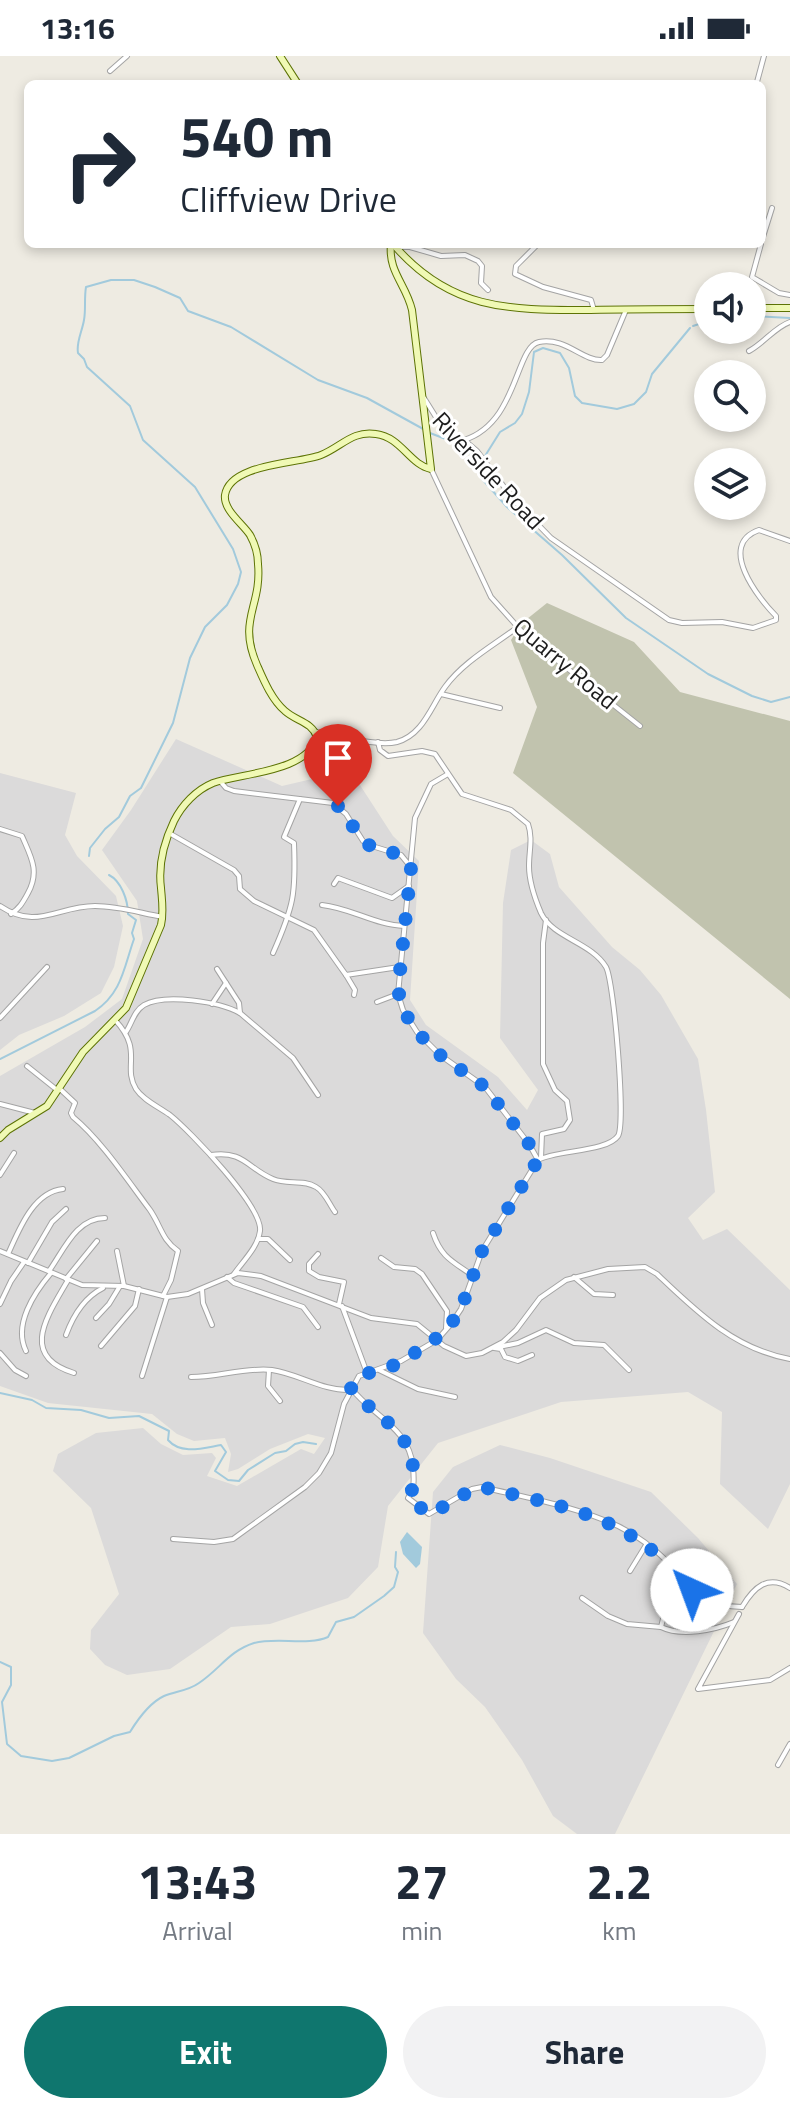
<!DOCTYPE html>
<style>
body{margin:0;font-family:"Titillium Web",sans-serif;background:#f2f2f3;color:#1f2937;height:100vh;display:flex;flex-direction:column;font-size:30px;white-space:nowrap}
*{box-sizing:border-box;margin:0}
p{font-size:26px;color:#747a83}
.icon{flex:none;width:44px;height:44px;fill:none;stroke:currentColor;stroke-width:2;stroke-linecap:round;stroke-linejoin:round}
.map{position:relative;height:1778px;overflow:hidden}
.details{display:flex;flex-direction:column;background:#fff;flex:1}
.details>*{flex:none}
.banner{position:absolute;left:24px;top:24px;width:742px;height:168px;border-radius:12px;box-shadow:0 4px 12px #0003;background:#fff;color:#1f2937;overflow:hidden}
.tools{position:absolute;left:694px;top:216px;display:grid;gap:16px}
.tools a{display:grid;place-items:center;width:72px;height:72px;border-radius:50%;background:#fff;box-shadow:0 4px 12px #0003;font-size:40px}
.pin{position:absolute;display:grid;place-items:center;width:68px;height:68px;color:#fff;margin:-82px -34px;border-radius:50% 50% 50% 0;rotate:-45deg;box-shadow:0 0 8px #0007}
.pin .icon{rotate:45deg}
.me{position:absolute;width:88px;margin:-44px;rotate:317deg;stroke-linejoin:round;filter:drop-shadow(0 0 6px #0008)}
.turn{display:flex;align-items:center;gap:28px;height:168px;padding:0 24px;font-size:36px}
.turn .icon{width:104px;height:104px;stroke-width:2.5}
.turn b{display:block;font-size:56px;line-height:68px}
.eta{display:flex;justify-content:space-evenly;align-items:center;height:136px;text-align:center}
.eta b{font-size:48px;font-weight:700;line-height:56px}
.cta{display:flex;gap:16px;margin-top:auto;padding:16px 24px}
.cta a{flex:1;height:92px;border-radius:48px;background:#0f766e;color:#fff;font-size:32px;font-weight:700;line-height:92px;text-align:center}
.cta a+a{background:#f2f2f3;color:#1f2937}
.status{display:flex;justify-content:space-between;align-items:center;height:56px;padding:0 40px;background:#fff;direction:ltr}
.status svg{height:22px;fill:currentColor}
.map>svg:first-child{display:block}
</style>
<div class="status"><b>13:16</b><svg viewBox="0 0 49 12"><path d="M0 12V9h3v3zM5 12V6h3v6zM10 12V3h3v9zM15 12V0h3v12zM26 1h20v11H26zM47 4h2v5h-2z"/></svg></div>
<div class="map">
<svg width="790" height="1778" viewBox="0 0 790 1778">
<rect width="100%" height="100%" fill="#eeebe2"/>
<!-- residential -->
<g fill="#dbdada">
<path d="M176,683L282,730L312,723L358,726L393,780L419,805L410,944L426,969L498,1021L527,1054L538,1034L500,982L503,847L511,794L531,784L550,798L559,831L612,891L640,914L661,939L698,1003L706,1054L715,1136L688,1162L703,1184L727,1173L790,1234V1428L768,1473L720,1428L722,1356L688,1336L561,1346L438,1387L388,1450L378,1511L348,1542L270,1568L231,1571L170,1613L127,1619L105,1609L90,1593L91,1574L119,1538L91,1452L53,1415L58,1398L96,1377L143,1372L161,1388L183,1399L212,1397L216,1402L207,1420L237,1430L301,1393L314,1398L325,1382L308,1378L270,1393L238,1413L228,1416L231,1398L225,1382L194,1385L177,1378L152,1358L48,1347L0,1330V1020L85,971L122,943L143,883L137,845L102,794L131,754Z"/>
<path d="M0,717L76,737L65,779L77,800L116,840L123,870L114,911L101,937L64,960L19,979L0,994Z"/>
<path d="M500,1389L550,1402L651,1436L698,1482L737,1528L615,1778H577L553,1760L522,1704L485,1651L456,1623L423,1577L433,1436L453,1411Z"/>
</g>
<!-- construction -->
<path fill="#c1c3ae" d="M547,547L634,586L680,636L790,665V943L513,717L537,651L511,584L522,567Z"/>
<!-- water -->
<path fill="#a2cadc" d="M407,1476L422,1491L420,1508L416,1512L403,1498L400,1486Z"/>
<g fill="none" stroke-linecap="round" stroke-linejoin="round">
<!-- stream -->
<g stroke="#a2cadc" stroke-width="2">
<path d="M752,260L790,262"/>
<path d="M693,270L708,265"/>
<path d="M430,377L456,387L470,396L482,423L507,451L562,499L626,562L708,618L752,640L771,646L790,641"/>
<path d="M485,400L500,376L515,367L522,358L529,336L534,296L543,292L560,297L569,312L575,340L582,347L617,353L634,348L646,336L652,318L690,272"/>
<path d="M89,800L90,792L105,773L119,761L130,740L141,732L173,667L190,602L205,571L227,549L238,528L241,516L233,493L195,431L143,384L130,350L87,311L84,303L78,297C76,286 82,276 84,264C86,253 84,243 86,231L111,224H134L155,231L180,242L188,255L231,271L318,324L367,342L425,374"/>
<path d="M0,1003L95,955C122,937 124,911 134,883L132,877L136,864L128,858C128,844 121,825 109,819"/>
<path d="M0,1337L32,1344L46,1352L81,1354L109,1362L139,1360L169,1375L168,1384C181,1399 203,1392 221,1389L226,1396L215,1415L228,1424L239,1425L248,1414L275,1397L286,1395L295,1388L303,1386L316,1388"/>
<path d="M0,1606L11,1611V1629L2,1646L7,1688L21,1700L52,1705L69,1702L114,1680L130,1676C138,1663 149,1647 164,1640C176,1635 188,1635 199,1627C220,1613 229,1595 254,1587C277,1581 308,1590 328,1581L336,1566L354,1561L384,1540L394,1531L398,1516L395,1511L396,1496"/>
</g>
<!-- street casing -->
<g stroke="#a4a4a4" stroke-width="6">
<g id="street">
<path d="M110,15L127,0"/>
<path d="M757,26L764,0"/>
<path d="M762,184L772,152"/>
<path d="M538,188L516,210L515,218L543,231L591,244L594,254"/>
<path d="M761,188L752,221L779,237L790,239"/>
<path d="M398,191H410L441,200L465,199L478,205L482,210L481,227L488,234"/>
<path d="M749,295C764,287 775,271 790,266"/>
<path d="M424,342L444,374L464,384L477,395L514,444L551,482L669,564L682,567L722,566L753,572L776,564V560C759,543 716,489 759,474L790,485"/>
<path d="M464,384C518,367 515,291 539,286C566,281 582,305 602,304L607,299L626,254"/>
<path d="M431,413L491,541L524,578L640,670"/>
<path d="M441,638L500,652"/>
<path d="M316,676C338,679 376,691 397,686C423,679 431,650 445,631C463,606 494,589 518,571"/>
<path d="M448,718L431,728L415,762L398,938L403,954L417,976L440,999L485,1031L529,1088L538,1104"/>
<path d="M220,725L226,732L234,735L333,747L346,758L363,785L372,790L401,799L410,810"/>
<path d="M0,773L22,780C31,801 40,815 28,837C23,846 20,852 11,858"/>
<path d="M169,777L234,814L239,820L240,833L254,845L314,874L346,919L399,911"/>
<path d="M334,828L338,822L392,842L409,830"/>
<path d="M322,849C351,852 375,869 404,870"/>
<path d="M0,850C37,875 57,850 95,850C119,850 140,857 163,861"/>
<path d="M273,897C294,850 296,837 294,787L284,781L300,743"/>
<path d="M217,913L239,947L240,957"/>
<path d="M346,919L355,934L354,939"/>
<path d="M377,946L398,938"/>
<path d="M212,948L226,927"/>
<path d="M0,962L47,911"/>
<path d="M115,964C144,995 122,1010 136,1033C143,1044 159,1051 170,1059C190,1075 263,1151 260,1175C258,1191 243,1205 234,1218"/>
<path d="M126,976C132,967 134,955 144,949C165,937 220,946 240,957L293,1002L318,1039"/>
<path d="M27,1010L57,1034"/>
<path d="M60,1033L75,1047L71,1057L73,1061C101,1084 128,1125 150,1154C161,1170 162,1184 178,1195L171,1224L163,1240"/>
<path d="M0,1048L35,1057"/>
<path d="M211,1099C244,1094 248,1113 273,1123C287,1129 303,1123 316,1131C325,1136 329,1148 335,1156"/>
<path d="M541,1102L542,1078L564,1073L570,1064L567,1045L555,1034L543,1008V887L546,864"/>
<path d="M0,1119L14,1097"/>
<path d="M433,1177C441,1201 452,1205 472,1219"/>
<path d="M258,1183H268L290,1204"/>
<path d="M0,1195L82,1229L124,1230L167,1241L188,1238L238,1217L261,1220L371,1262L417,1268L444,1290L466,1300L482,1297L503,1286L516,1274L540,1242L566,1224L608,1213L645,1211L657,1218C696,1255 734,1293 790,1303"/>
<path d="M117,1195L124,1230"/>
<path d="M8,1198C19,1174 33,1136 63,1133"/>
<path d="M318,1198L309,1208V1215L319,1221L344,1226L339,1248"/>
<path d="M381,1202L394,1211L415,1213L422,1218L447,1255L446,1272"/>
<path d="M28,1207L52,1166L66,1153"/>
<path d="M49,1215C64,1194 76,1162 105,1162"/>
<path d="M227,1221L234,1227L303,1251L318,1271"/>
<path d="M574,1221L594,1238L613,1239"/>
<path d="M66,1223L97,1185"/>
<path d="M68,1224C48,1259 18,1300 74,1317"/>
<path d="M202,1233L203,1247L212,1269"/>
<path d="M0,1248L11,1225L24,1206"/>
<path d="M342,1250L367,1317"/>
<path d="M96,1262L109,1248L120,1230"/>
<path d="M66,1279C73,1260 85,1241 103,1232"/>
<path d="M101,1290L135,1250L139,1233"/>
<path d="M26,1295C13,1269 34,1237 51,1217"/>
<path d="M0,1297L15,1314L26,1320"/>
<path d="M532,1299L518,1305L505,1301L501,1293L494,1292L518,1287L546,1274L574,1287L604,1289L629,1314"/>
<path d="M269,1314L268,1330L280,1345"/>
<path d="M379,1314L418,1333L455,1341"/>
<path d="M142,1320L167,1241"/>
<path d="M191,1321C218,1321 246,1311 272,1314C299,1318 323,1335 350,1334"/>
<path d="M351,1332C372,1360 409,1371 413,1411C414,1423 415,1431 408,1442L429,1458L472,1433L482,1431C528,1442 575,1450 618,1470C637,1479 657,1495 672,1510C697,1535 703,1550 742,1551"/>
<path d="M173,1483L214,1486L233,1483L305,1431L319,1417L331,1397L344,1348L359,1320L401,1305L437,1284L451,1268L461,1253L482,1195L538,1104C556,1094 607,1096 618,1080C626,1067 614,925 606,911C591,886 553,882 541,857C535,843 529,825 529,810C529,795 533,782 528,768L511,754L462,738L435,698L422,695L388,700L380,694L378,686"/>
<path d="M630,1515L646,1489"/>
<path d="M582,1542L608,1560L627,1568L661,1571"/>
<path d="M742,1551C754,1531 768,1518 790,1532"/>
<path d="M739,1558L698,1633L770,1624L790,1612"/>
<path d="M664,1559L661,1571C681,1581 715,1574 734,1566"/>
<path d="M778,1709L790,1688"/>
</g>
</g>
<!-- secondary casing -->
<g stroke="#5d7305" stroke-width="8">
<g id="secondary">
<path d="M280,0L298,28"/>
<path d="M393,188C450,255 510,254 590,254C629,253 669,253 708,253"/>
<path d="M752,252H790"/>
<path d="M0,1082L8,1074L47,1050L83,996L126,952L161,869C164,856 162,845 161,832C158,809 164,786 174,765C182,749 196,734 213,727C242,717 308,716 317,681C312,666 296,665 285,655C272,644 264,625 257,609C237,563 262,551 258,508C258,498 255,488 250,479C243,468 223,454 225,439C230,407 298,408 321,399C341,391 353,374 376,378C401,381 410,409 431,413L412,254C406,228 388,216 391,188"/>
</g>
</g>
<!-- street -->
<use href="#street" stroke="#fff" stroke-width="4"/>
<!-- secondary -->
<use href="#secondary" stroke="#f0f9b5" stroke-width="6"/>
</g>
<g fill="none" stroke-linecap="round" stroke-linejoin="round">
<!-- route -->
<path stroke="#1a73e8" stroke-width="14" stroke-dasharray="0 25.2" d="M338,750C350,760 354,778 366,787C382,799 401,791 411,812L398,934L403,954L417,976L440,999L485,1031L529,1088L538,1104L482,1195L461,1253L451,1268L431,1287L395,1309L359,1320L351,1332C372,1360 409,1371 413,1411C414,1423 415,1431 408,1442L429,1458C448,1450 463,1436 482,1431C573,1453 629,1459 692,1534"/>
</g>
<g text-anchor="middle" stroke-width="6" stroke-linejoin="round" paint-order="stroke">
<!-- street labels -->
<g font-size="24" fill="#1d1d1d" stroke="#fff">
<text transform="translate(488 415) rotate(47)" y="8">Riverside Road</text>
<text transform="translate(565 608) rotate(40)" y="8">Quarry Road</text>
</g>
</g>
</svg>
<div class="tools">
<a><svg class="icon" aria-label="sound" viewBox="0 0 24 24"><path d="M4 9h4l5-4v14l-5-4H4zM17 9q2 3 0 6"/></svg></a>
<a><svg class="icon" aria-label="search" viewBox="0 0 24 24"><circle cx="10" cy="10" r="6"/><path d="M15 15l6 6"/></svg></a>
<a><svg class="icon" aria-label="layers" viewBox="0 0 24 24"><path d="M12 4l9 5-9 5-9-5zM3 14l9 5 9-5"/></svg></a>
</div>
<div class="pin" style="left:338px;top:750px;background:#d93025"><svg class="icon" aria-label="arrive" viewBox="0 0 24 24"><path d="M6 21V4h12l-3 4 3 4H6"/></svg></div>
<svg class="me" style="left:692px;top:1534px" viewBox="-20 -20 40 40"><circle r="19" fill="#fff"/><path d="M0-13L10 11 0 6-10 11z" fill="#1a73e8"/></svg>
<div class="banner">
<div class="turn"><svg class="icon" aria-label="right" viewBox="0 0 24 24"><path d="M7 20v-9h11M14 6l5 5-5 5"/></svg><div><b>540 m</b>Cliffview Drive</div></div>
</div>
</div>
<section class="details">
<div class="eta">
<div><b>13:43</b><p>Arrival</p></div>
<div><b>27</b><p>min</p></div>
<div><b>2.2</b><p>km</p></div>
</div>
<div class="cta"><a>Exit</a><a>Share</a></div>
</section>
